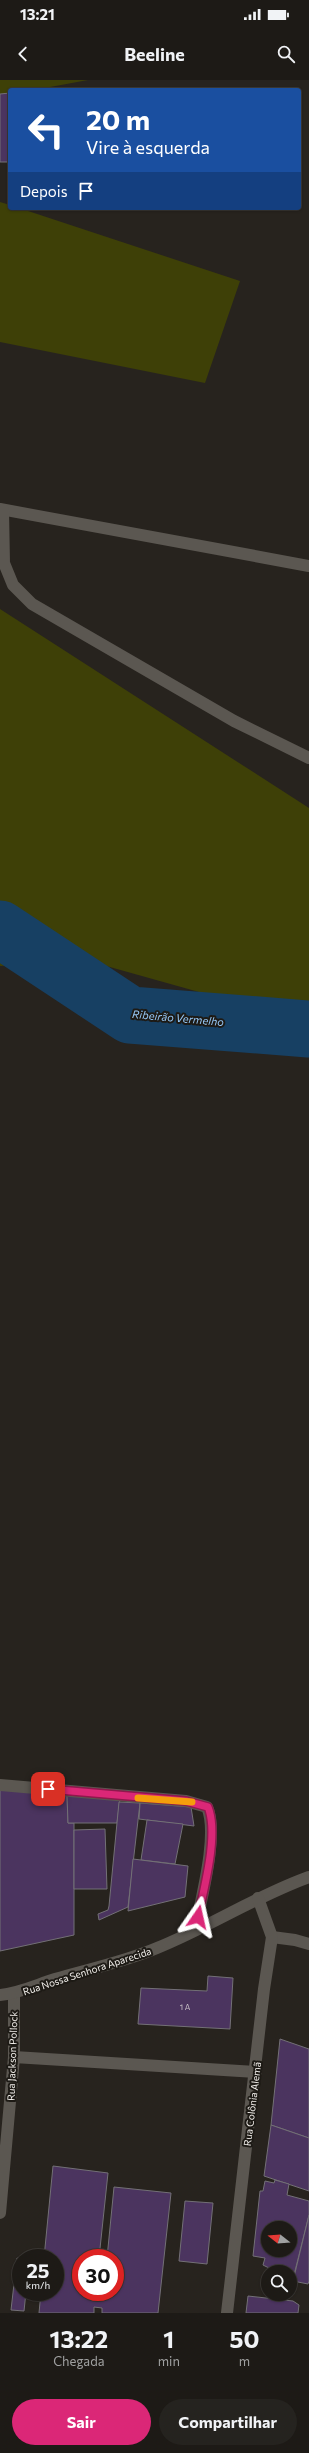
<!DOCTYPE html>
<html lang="pt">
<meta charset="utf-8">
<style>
body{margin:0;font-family:Commissioner,sans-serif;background:#25231f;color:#f1f3f6;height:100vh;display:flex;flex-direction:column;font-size:15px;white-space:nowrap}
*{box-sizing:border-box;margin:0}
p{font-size:13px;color:#a0a1a1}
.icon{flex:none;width:22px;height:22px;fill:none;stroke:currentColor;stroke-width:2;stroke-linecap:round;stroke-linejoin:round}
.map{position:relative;height:2233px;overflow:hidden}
.sheet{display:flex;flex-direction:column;background:#1d1a16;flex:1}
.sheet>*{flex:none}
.banner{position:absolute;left:8px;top:8px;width:293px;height:122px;border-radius:4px;box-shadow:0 1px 3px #0004,0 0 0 1px #3b3835;background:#1a4fa0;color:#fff;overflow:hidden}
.needle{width:26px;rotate:287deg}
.buttons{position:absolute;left:261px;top:2141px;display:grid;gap:8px}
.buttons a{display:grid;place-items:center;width:36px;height:36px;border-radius:50%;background:#1d1a16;box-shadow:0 1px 3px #0004,0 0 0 1px #3b3835;font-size:20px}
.speed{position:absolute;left:12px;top:2169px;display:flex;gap:8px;font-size:20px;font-weight:700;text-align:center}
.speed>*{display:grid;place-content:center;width:52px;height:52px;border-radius:50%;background:#1d1a16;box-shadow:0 1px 3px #0004,0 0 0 1px #3b3835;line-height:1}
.speed small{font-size:10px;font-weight:400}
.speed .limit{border:6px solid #d22;background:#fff;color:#111}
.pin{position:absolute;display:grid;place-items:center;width:34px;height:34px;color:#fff;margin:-17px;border-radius:8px;box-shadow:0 2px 6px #0006}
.me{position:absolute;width:44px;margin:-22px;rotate:11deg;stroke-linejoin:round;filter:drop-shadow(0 0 3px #0008)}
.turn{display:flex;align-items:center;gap:14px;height:84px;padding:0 12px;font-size:18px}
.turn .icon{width:52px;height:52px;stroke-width:2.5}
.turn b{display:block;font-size:28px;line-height:34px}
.then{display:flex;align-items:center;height:38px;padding:0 12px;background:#0003;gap:8px;font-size:15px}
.eta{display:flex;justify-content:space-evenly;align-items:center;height:68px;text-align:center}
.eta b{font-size:24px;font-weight:700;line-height:28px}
.cta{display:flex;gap:8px;margin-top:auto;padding:8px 12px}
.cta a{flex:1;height:46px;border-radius:24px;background:#db2777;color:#fff;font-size:16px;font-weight:700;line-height:46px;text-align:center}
.cta a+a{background:#25231f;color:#f1f3f6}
.status{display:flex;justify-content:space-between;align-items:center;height:28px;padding:0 20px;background:#1d1a16;direction:ltr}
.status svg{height:11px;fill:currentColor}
header{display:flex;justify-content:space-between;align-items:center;height:52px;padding:0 12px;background:#1d1a16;font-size:18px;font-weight:700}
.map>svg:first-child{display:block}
</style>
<div class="status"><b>13:21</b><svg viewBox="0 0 49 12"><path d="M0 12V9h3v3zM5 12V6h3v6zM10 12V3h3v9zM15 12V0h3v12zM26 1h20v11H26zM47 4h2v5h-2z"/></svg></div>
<header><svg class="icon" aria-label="back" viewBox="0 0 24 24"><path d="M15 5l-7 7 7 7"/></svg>Beeline<svg class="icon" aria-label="search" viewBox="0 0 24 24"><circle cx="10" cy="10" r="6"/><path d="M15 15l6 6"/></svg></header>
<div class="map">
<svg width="309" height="2233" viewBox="0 0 309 2233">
<rect width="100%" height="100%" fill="#27231e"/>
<!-- green -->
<g fill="#3e4007">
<path d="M0,0H88L34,10H10V24L0,33Z"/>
<path d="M0,122L10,125V128H19L240,201L205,303L0,262Z"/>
<path d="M0,529L309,728V943L92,882L0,886Z"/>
</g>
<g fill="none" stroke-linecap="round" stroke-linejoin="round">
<!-- river -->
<path stroke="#174063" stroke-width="57" d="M0,849L130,935L309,949"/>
</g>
<!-- building -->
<g fill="#4b345f" stroke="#737076" fill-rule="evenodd">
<path d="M10,13V82H0V14Z"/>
<path d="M0,1709L67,1715L68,1743H74V1855L0,1871Z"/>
<path d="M67,1715L120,1719L117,1743H68Z"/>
<path d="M119,1722L140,1723L128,1827L99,1840L98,1834L108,1830L109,1826Z"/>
<path d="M140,1723L191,1727L194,1746L139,1739Z"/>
<path d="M147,1740L183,1744L175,1784L141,1780Z"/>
<path d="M105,1749L107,1809H74V1750Z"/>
<path d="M133,1779L188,1786L185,1817L128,1831Z"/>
<path d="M208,1896L233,1898L230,1949L138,1944L141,1908L207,1911Z"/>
<path d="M280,1959L309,1969V2058L271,2045Z"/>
<path d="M271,2045L309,2058V2111L264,2096Z"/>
<path d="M53,2086L108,2093L99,2178H81V2212H115V2178H107L114,2107L171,2113L158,2233H102V2228L94,2227V2233H39L41,2212H55V2178H44Z"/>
<path d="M275,2100L289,2104L287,2115L309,2121V2135L294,2195L273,2190L263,2185L265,2178L253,2176L260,2111H263L265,2101L274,2103ZM268,2148H290V2170H268Z"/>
<path d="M185,2121L213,2123L207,2184L179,2181Z"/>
<path d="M309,2135V2201L308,2204L293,2201Z"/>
<path d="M17,2178L21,2179V2212H26L24,2231L11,2230Z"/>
<path d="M248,2216L293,2221L299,2225L298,2233H246Z"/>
</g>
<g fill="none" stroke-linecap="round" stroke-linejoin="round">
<!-- pedestrian -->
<path stroke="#5b5751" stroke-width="12" d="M14,1977L256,1992"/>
<!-- minor -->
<g stroke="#5b5751" stroke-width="12">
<path d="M0,429L309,486"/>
<path d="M3,430L4,483L13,505L32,524L234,641L309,678"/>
<path d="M0,1705L186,1721L207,1727C219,1754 201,1819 195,1850"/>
<path d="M272,1857L295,1860L309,1864"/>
<path d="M0,2133L14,1977V1914"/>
</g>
<!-- tertiary -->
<g stroke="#5b5751" stroke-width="12">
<path d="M0,1915C20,1913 36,1905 55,1899C89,1889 124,1882 157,1868C209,1847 256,1816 309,1797"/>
<path d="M227,2233L264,1909L272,1857L258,1818"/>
</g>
</g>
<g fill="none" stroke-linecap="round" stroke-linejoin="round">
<!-- route casing -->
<g stroke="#8e194d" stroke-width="10">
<path id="route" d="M48,1709L186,1721L208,1727C219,1754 204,1808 198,1837"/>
</g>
<!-- route -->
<use href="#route" stroke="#db2777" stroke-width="7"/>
<!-- slow -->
<path stroke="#f59e0b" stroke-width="7" d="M138,1718L192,1722"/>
</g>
<g text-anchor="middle" stroke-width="4" stroke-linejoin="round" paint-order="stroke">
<!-- number labels -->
<g font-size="8" fill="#c8c0c7">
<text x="185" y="1930">1 A</text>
</g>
<!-- street labels -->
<g font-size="10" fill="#f1eeea" stroke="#1d1a15">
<text transform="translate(87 1891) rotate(-18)" y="4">Rua Nossa Senhora Aparecida</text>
<text transform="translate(12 1976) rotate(-88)" y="4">Rua Jackson Pollock</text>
<text transform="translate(252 2024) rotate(-83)" y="4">Rua Colônia Alemã</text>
</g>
<!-- water labels -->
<g font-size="11" font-style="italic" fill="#97c9f8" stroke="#1d1a15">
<text transform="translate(178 938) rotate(5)" y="4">Ribeirão Vermelho</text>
</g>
</g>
</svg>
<div class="buttons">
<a><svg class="needle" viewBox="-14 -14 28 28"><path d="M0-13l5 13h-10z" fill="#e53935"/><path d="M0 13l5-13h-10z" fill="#a0a1a1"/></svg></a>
<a><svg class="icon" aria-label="search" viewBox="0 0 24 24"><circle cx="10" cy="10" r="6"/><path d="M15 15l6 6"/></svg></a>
</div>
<div class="speed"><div>25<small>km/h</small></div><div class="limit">30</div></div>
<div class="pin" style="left:48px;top:1709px;background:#d93025"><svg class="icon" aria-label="arrive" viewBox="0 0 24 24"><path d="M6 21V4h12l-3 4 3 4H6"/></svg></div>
<svg class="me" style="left:198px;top:1837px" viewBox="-20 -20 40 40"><path d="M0-17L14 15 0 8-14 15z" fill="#db2777" stroke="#fff" stroke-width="4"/></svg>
<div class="banner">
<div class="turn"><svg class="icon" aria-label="left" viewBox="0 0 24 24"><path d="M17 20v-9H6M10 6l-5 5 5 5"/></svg><div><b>20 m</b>Vire à esquerda</div></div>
<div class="then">Depois<svg class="icon" aria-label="arrive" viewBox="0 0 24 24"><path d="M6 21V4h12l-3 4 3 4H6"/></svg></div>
</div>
</div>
<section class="sheet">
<div class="eta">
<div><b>13:22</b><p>Chegada</p></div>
<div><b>1</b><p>min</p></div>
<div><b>50</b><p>m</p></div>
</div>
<div class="cta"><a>Sair</a><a>Compartilhar</a></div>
</section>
